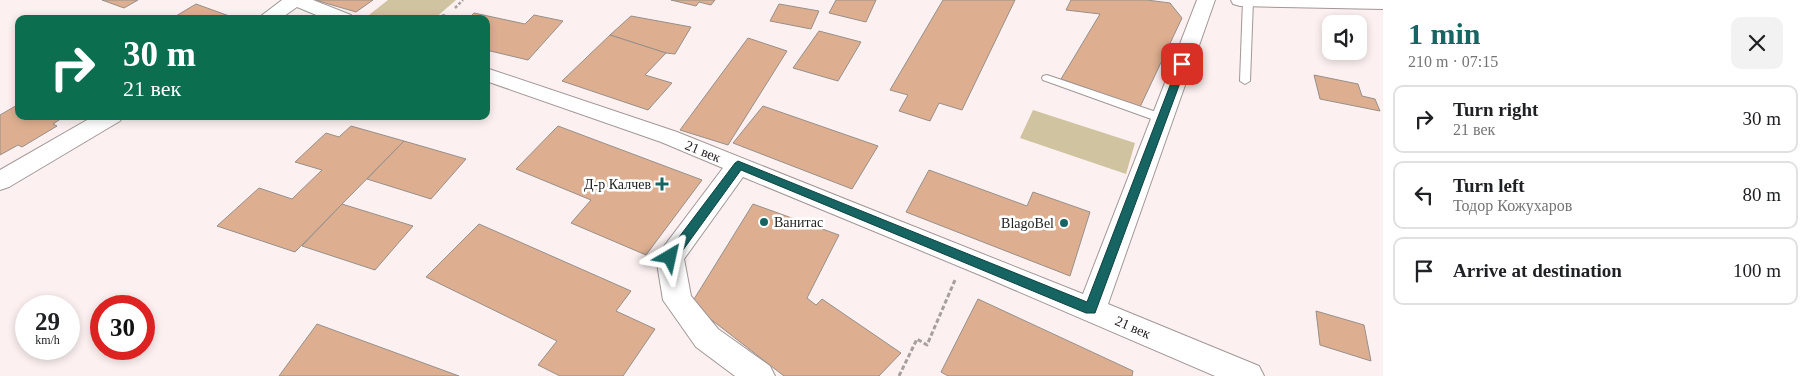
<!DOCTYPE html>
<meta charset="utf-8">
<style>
body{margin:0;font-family:"Times New Roman",serif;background:#f2f2f2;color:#202124;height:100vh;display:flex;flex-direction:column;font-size:19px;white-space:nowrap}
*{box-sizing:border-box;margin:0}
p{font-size:16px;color:#757577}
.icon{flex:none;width:28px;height:28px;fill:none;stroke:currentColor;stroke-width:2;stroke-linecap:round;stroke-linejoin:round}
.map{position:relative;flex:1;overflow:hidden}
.details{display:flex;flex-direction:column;background:#fff;width:425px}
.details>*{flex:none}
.banner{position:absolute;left:15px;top:15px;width:475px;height:105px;border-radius:10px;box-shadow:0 2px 8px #0003;background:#0b6e4f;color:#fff;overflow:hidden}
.controls{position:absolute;left:1322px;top:15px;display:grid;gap:10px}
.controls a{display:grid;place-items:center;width:45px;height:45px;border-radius:10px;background:#fff;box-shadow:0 2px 8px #0003;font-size:25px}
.speed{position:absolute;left:15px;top:295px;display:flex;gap:10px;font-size:25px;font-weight:700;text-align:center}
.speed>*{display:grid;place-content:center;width:65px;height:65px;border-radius:50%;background:#fff;box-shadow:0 2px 8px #0003;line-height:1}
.speed small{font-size:12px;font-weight:400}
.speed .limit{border:8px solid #d22;background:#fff;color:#111}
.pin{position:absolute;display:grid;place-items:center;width:42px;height:42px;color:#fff;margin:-21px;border-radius:10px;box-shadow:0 2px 8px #0006}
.me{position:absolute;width:55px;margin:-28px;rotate:36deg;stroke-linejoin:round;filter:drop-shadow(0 0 4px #0008)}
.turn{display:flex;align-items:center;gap:18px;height:105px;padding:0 25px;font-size:22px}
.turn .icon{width:65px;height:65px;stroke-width:2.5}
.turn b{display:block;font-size:35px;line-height:42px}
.round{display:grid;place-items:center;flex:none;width:52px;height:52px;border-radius:10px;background:#f2f2f2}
.overview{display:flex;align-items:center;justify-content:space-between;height:85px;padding:0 25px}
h1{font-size:30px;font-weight:700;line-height:38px;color:#166563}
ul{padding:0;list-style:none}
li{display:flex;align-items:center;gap:15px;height:68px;margin:0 10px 8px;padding:0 15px;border:2px solid #e0e0e0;border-radius:10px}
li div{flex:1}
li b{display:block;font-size:19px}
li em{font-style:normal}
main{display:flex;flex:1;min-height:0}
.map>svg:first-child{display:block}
</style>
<main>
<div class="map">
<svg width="1383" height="376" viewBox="0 0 1383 376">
<rect width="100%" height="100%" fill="#fcf1f0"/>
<!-- green -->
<g fill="#d0c3a0">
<path d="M388,0H456L434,19H382L369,15Z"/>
<path d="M1033,110L1135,143L1126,174L1020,138Z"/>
</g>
<!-- building -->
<g fill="#ddaf90" stroke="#978f8a">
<path d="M102,0H138L124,8Z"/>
<path d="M315,0H373L356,12Z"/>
<path d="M671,0H715L711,5L699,2L696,6Z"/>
<path d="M836,0H876L866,22L829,13Z"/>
<path d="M943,0H1015L962,110L939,103L930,121L899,111L908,95L890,90Z"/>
<path d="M1071,0H1147L1170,3L1182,18L1140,107L1061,79L1100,14L1066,10Z"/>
<path d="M196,4L232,17L171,19Z"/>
<path d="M779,4L819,11L811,29L770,21Z"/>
<path d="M474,13L525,24L534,15L563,21L528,60L486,50V19H468Z"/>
<path d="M631,16L691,27L675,54L666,53L610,35Z"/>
<path d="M819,31L861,42L838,81L793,68Z"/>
<path d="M610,35L666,53L645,75L672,83L648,110L562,81Z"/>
<path d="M748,38L787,51L728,145L680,130Z"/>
<path d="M1314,75L1358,84L1362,96L1375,99L1380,111L1320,99Z"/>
<path d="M19,104V116H65L53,124L57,126L22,147L18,145L0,155V115Z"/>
<path d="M763,106L878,146L852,189L733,143Z"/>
<path d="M351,126L404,141L295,252L217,226L259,188L292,199L322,170L295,162L326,133L339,137Z"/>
<path d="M558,126L702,180L646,255L571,223L591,200L516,169Z"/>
<path d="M404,141L466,159L431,199L367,179Z"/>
<path d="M929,170L1027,206L1033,192L1090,212L1070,276L906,212Z"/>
<path d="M342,204L413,226L375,270L302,246Z"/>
<path d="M753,204L839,235L807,298L816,305L822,299L901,353L879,376H784L691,304Z"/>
<path d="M479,224L631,291L616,311L655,329L623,376H560L538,365L557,341L426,277Z"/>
<path d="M978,299L1133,371L1132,376H948L941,372Z"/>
<path d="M1316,311L1364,325L1371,361L1320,345Z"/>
<path d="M317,324L459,376H279Z"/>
</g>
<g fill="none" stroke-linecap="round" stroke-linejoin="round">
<!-- lane casing -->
<g stroke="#a19796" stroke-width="2">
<g id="lane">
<path d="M1243,0H1253L1250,81L1245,84L1240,81Z"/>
<path d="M443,15L446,16L447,19H437Z"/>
<path d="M1047,75L1165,115L1167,118L1161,122L1157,121L1043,80L1042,78L1043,76Z"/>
</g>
</g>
<!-- street casing -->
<g stroke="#a19796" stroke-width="2">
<g id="street">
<path d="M282,0H313L351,15L354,19H326L297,7L280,19H257Z"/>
<path d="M1197,0H1215L1108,304L1259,366L1264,376H1215L980,275L743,177L684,259L691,296L718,329L770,366L775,376H735L696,347L663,300L656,257L723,168L661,142L486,81V68L677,132L1083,294Z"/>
<path d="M1231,0H1383V9L1240,6L1233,4Z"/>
<path d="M94,116H123L120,121L9,187L0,190V170Z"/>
</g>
</g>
<!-- path-far1 -->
<path stroke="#a79f9e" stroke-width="2.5" stroke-dasharray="3 2" stroke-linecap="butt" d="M455,8L463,0"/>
<!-- path -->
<path stroke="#a79f9e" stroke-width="3" stroke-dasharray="4.5 2.5" stroke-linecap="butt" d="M899,376L917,339L927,345L955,280"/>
<!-- lane -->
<use href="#lane" fill="#fff" fill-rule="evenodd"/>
<!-- street -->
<use href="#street" fill="#fff" fill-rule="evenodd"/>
</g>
<!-- route -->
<path fill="#166563" stroke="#0e4240" d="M1179,62L1187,64L1095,313H1086L741,170L675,261H666L664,257L735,163L738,161L1087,302Z"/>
<!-- markers -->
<g fill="#166563" stroke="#fff" stroke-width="2">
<path d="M659.5 176.5h5v5h5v5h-5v5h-5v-5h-5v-5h5z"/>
<circle cx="764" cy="222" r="5"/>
<circle cx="1064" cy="223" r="5"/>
</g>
<g text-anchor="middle" stroke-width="5" stroke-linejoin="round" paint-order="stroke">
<!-- street labels -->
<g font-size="14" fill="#252121" stroke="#fff">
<text transform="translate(703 151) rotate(22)" y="5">21 век</text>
<text transform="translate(1133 327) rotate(23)" y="5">21 век</text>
</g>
<!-- poi labels -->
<g font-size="14" fill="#252121" stroke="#fff" text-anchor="end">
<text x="651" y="189">Д-р Калчев</text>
<text x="774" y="227" text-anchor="start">Ванитас</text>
<text x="1054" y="228">BlagoBel</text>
</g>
</g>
</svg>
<div class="controls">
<a><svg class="icon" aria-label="sound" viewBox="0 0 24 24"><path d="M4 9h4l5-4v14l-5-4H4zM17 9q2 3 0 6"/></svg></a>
</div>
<div class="speed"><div>29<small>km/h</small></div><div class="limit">30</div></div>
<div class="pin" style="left:1182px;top:64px;background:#d93025"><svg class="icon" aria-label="arrive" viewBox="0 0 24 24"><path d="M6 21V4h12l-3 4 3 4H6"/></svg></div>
<svg class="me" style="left:670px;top:257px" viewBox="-20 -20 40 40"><path d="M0-17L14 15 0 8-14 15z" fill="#166563" stroke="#fff" stroke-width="4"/></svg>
<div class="banner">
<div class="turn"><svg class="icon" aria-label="right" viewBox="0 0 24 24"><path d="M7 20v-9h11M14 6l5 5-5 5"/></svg><div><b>30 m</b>21 век</div></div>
</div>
</div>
<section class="details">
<div class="overview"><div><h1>1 min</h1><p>210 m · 07:15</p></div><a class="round"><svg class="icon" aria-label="close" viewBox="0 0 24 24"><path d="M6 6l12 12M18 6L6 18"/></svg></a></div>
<ul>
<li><svg class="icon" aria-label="right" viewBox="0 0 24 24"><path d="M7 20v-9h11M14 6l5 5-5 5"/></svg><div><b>Turn right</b><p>21 век</p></div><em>30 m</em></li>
<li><svg class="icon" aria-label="left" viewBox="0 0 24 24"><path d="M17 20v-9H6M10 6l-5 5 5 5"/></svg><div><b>Turn left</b><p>Тодор Кожухаров</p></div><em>80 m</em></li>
<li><svg class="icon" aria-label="arrive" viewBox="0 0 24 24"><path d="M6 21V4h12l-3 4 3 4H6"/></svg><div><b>Arrive at destination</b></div><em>100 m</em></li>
</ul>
</section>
</main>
